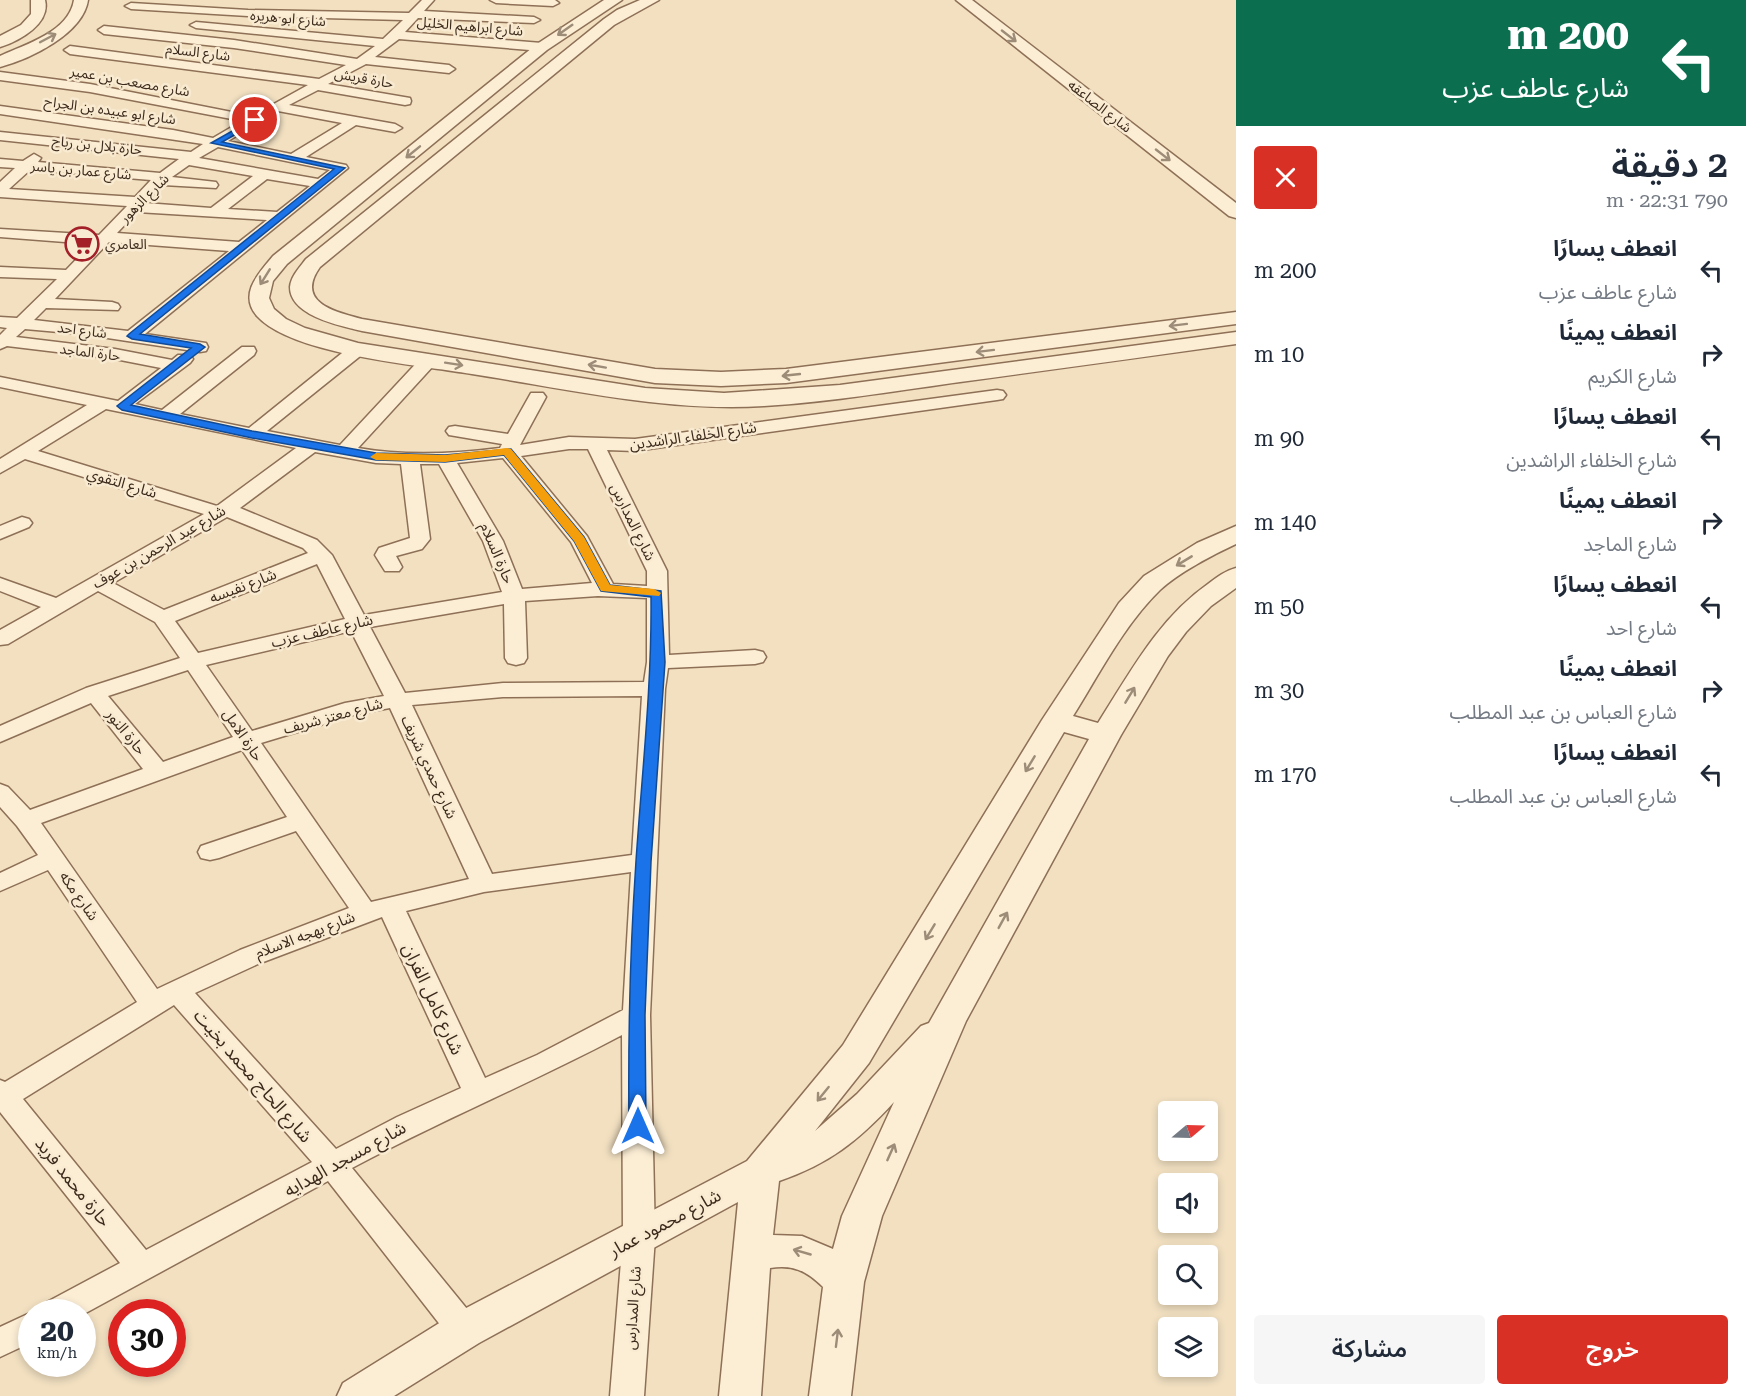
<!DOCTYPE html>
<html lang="ar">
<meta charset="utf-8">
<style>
body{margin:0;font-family:"Roboto Serif","Noto Sans Arabic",serif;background:#f6f6f7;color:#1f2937;direction:rtl;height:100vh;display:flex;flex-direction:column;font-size:22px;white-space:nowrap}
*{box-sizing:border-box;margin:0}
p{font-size:20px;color:#747a83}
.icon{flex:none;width:33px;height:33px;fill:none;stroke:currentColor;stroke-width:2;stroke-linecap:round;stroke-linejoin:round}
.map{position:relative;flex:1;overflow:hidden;direction:ltr}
.details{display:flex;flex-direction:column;background:#fff;width:510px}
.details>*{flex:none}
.hud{background:#0b6e4f;color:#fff;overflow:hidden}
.needle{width:39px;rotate:71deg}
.tools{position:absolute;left:1158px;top:1101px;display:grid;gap:12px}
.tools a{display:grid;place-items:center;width:60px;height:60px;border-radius:6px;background:#fff;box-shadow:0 3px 9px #0003;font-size:30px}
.speed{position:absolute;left:18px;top:1299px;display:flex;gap:12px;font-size:30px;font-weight:700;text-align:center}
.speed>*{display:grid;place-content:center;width:78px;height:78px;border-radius:50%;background:#fff;box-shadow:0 3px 9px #0003;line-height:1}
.speed small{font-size:15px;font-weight:400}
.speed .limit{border:9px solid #d22;background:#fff;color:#111}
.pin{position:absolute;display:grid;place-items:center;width:51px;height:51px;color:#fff;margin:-26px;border:3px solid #fff;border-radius:50%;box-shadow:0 2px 6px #0007}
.me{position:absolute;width:66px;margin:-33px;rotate:0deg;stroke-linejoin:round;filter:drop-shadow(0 0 4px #0008)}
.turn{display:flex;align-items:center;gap:21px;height:126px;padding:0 18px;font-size:27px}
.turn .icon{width:78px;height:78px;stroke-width:2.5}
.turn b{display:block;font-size:42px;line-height:51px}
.round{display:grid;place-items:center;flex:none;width:63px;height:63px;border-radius:6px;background:#f6f6f7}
.summary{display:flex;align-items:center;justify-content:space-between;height:102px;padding:0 18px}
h1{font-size:36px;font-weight:600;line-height:45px}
.primary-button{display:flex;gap:12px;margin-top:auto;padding:12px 18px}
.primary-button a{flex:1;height:69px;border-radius:6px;background:#d93025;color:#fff;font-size:24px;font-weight:600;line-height:69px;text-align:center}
.primary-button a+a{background:#f6f6f7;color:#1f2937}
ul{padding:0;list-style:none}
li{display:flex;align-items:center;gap:18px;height:84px;padding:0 18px}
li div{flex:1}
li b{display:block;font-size:22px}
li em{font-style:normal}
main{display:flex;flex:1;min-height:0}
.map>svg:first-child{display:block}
</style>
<main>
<section class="details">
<div class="hud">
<div class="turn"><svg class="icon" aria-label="left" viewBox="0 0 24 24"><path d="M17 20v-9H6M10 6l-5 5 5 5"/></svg><div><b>200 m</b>شارع عاطف عزب</div></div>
</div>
<div class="summary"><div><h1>2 دقيقة</h1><p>790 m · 22:31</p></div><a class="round" style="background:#d93025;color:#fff"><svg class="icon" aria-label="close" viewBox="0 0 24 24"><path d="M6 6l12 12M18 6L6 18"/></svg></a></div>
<ul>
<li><svg class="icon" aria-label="left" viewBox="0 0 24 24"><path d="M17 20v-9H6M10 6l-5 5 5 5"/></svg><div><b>انعطف يسارًا</b><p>شارع عاطف عزب</p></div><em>200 m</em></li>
<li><svg class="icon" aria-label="right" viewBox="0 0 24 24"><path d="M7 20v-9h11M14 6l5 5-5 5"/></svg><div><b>انعطف يمينًا</b><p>شارع الكريم</p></div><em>10 m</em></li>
<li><svg class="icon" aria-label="left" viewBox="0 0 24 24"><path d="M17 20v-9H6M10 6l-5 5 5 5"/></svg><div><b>انعطف يسارًا</b><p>شارع الخلفاء الراشدين</p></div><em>90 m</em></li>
<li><svg class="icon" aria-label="right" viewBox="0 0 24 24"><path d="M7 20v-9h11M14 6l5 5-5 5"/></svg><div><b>انعطف يمينًا</b><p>شارع الماجد</p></div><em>140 m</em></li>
<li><svg class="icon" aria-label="left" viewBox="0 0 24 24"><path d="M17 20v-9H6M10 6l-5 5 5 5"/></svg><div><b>انعطف يسارًا</b><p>شارع احد</p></div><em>50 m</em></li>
<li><svg class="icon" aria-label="right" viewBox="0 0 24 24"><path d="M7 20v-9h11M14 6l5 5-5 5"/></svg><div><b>انعطف يمينًا</b><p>شارع العباس بن عبد المطلب</p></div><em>30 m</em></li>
<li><svg class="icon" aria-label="left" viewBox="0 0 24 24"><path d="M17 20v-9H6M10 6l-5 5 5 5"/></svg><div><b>انعطف يسارًا</b><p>شارع العباس بن عبد المطلب</p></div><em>170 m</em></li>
</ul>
<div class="primary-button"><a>خروج</a><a>مشاركة</a></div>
</section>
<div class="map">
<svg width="1236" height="1396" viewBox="0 0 1236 1396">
<rect width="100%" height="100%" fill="#f2e0c1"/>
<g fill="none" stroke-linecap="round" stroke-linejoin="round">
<!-- minor casing -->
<g stroke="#8e7056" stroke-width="3">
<g id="minor">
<path d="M422,0H434L424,11L534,17L540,20L534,23L418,18L405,32L542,43L548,47L542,51L399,39L375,57L449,65L455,69L449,73L366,64L328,84L410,98L411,101L410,104L405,105L318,90L289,105L395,124L402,128L395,132L356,125L306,157L346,165L348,168L145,334L206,343L208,347L206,351L200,352L81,334L25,329L16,337L115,349L172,360L178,355H190L193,359L190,363L135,404L162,410L242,347H254L256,351L254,355L180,414L249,428L352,345H364L366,349L364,353L267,431L340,445L423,356H435L438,360L435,364L358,448C404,456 453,454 500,448L502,444L455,436L449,435L446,431L449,427L455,426L508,434L531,393H543L546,397L520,445L569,437L635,439L997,390L1003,391L1006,395L1003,399L997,400L635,451L607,450L667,571L669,655L755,650L763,652L766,657L763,662L755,664L668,668L665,689L650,1015L655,1237L644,1396H610L623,1237L622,1035C534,1082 441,1120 352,1168L476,1320L480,1330L476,1340L464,1344L452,1340L328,1181L82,1315V1312H42L47,1302L120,1263L0,1112V1080L5,1082L137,1002L48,870L0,891V873L38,855L17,826L0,807V784L8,787L30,810L143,769L91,703L0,742V726L86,688L180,658L155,622L98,591L8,644L0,645V630L41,607L0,591V578L56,598L204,514L25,459L0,473V459L87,405L0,387V377L118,401L161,368L115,359L7,346L0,349V335L7,328L0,327V317L17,318L57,279L0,277V267L66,270L91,244L0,237V229L99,235L127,206L0,197V182L15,168L0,167V159L23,161L34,154L41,158L38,162L160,173L179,159L0,140V132L191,152L203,144L0,114V106L173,130L213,138L242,121L90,92L0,80V72L90,84L252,116L308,85L70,54L64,50L70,46L319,79L346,65L234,48L104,34L98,30L104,26L234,40L357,59L375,46L196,28L190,25L196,22L383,39L403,20L248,16L131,9L125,6L131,3L248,10L409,13ZM278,111L342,123L291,154L228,141ZM218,147L330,170L318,179L199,158ZM189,165L253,176L211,208L145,203L163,185L216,188L218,185L216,182L172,177ZM30,170L151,180L135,197L9,189ZM267,179L310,186L277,212L228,209ZM137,212L267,220L239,242L117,233ZM109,242L229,251L128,331L34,320L46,308L118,310L120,307L118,304L112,302L55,299ZM106,409L296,448L217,506L38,451ZM569,449H588L647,571V586L613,584L587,536L521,456ZM315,452L376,463L401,464L410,538L379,548L375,555L385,571H399L402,567L396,556L422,549L430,539L420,464H439L483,541L502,592L364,615L332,555L317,540L240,508ZM503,458L571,542L592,583L522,589L503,541L457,463ZM227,517L303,548L308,553L164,610L113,583ZM317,564L345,619L198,653L175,621ZM598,596L647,598V662L644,682L503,683L405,693L370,627L504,604L505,658L508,663L516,665L524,663L527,658L525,601ZM351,631L384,696L345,703L252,731L206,665ZM188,670L233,737L163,762L108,696ZM642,696L632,855L492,874L412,705L503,697ZM390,708L469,879L371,902L261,743L357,714ZM242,750L287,817L201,846L198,852L201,858L210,860L219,858L296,831L349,908L240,950L157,989L41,823ZM631,872L623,1010L537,1055L485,1078L406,911L484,892ZM382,917L461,1088L397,1117L336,1149L195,993L258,964ZM174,1005L312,1162L146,1250L23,1099Z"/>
<path d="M490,0H555L559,3L553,6L496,3Z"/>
<path d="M22,517L29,519L32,523L29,527L0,539V526Z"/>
<path d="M32,1312V1342L0,1357V1327Z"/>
</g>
</g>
<!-- tertiary casing -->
<g stroke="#8e7056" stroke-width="3">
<g id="tertiary">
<path d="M31,0H45C51,23 20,41 0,47V36L21,25L31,14Z"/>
<path d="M74,0H88C83,34 30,59 0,67V56C26,44 69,32 74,0Z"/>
<path d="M604,0H622L547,50L287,264L273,281L269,298L274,309L286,319L305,328L358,343L645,388L724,393L840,385L1236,332V344C1144,357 1052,370 960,382C895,391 830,402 764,406C666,412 568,389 472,374C420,365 292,355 257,316C238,294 259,273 273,256L537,44Z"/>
<path d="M640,0H659L614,25L320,267C295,302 334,312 362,319L655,369L721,372L786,369L1236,312V324L786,383L721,386L655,383L362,331C341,326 290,316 290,287C291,276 300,267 306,259L604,19L617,10Z"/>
<path d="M956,0H972L1236,203V218L1229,216Z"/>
<path d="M1236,526V544C1214,554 1178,573 1160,590C1124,625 1100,673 1073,716L1098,723C1130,673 1158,619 1208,584C1217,577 1225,571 1236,568V588L1211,606L1186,632L1168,656L1121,735L966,1021L882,1216L864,1282L851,1396H809L823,1287C807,1271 793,1264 770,1268L761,1396H719L738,1202L479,1343L394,1396H337L343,1383L449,1317L747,1161L843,1045L1042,720L1119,603L1144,576L1197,543ZM1064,732L1089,739L929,1023L921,1026L857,1094L815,1131L869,1063ZM894,1102L842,1216L833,1249L802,1236L773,1235L779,1181C829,1164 858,1141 894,1102Z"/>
</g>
</g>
<!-- minor -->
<use href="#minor" fill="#fceed5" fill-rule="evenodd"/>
<!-- tertiary -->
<use href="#tertiary" fill="#fceed5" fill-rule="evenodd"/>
</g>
<!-- one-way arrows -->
<defs><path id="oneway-shaft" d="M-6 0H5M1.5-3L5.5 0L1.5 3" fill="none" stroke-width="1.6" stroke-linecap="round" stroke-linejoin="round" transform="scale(1.5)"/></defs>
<g stroke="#9c8c78">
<use href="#oneway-shaft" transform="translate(565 30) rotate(145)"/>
<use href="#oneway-shaft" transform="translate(1009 36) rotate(38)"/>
<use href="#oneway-shaft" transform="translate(48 38) rotate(-28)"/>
<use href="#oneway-shaft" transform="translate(413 152) rotate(141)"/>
<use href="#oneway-shaft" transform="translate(1163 155) rotate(38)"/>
<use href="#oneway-shaft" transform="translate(265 277) rotate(122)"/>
<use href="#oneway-shaft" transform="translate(1178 325) rotate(173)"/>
<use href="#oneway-shaft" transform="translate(985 351) rotate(173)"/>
<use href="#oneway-shaft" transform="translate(454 364) rotate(9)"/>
<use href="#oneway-shaft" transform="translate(597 366) rotate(-170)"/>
<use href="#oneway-shaft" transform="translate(791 375) rotate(174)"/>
<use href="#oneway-shaft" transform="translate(1184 561) rotate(149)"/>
<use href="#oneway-shaft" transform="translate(1130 695) rotate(-59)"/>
<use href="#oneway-shaft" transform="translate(1030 764) rotate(121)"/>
<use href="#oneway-shaft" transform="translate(1003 920) rotate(-61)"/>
<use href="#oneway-shaft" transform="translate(930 932) rotate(121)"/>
<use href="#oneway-shaft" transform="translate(823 1094) rotate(129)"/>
<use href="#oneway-shaft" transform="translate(891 1152) rotate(-66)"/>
<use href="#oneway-shaft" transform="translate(802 1252) rotate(-164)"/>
<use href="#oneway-shaft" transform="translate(837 1338) rotate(-83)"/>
</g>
<!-- route -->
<path fill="#1a73e8" stroke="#114b97" stroke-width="1.5" d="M255,118L259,120L258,122L222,142L345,168L140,334L200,344L205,347L131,405L252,431L376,453L445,455L511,449L584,537L610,585L661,591L665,662L651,862L645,1015L646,1126L644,1131L638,1133L631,1131L629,1126C628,1038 630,950 636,861C642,773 652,685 651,597L601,591L574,541L504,455L445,462L376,460L252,438L122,410L117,406L191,348L132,339L127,336L129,334L334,169L211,143Z"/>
<!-- slow -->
<path fill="#f59e0b" d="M507,448L511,449L584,537L610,585L654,589L661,593L659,596L601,591L574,541L504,455L445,462L376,460L370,457L376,453L445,455Z"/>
<!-- icons -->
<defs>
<g id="supermarket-ring" transform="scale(1.725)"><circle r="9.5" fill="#f9ebd1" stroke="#a32029" stroke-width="1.5"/><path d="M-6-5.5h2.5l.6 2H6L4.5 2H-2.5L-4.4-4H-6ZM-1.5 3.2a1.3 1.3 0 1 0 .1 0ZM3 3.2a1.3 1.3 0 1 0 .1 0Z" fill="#a32029"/></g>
</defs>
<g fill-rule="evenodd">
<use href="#supermarket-ring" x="82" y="244"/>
</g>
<g text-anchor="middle" stroke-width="5" stroke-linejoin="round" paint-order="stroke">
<!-- far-street labels -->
<g font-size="14" fill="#3c2a1c" stroke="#f9ebd1">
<text transform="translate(288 18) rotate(5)" y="5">شارع ابو هريره</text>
<text transform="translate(470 26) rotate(5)" y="5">شارع ابراهيم الخليل</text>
<text transform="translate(198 52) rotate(7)" y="5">شارع السلام</text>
<text transform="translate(364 78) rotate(10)" y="5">حارة قريش</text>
<text transform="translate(130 81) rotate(10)" y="5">شارع مصعب بن عمير</text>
<text transform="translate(1100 106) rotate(38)" y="5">شارع الصاعقه</text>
<text transform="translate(110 110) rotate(8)" y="5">شارع ابو عبيده بن الجراح</text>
<text transform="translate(97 145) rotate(6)" y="5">حارة بلال بن رباح</text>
<text transform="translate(81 170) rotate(5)" y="5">شارع عمار بن ياسر</text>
<text transform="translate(144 198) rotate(-45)" y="5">شارع الزهور</text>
<text transform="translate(82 330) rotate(7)" y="5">شارع احد</text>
<text transform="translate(90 352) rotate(7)" y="5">حارة الماجد</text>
</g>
<!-- far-poi labels -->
<g font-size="14" fill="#3c2a1c" stroke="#f9ebd1" text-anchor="start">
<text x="105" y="249">العامري</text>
</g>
<!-- street labels -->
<g font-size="15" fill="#3c2a1c" stroke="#f9ebd1">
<text transform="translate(693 436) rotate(-8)" y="5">شارع الخلفاء الراشدين</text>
<text transform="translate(122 483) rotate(17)" y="5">شارع التقوي</text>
<text transform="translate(633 522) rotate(64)" y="5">شارع المدارس</text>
<text transform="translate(159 547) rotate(-30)" y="5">شارع عبد الرحمن بن عوف</text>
<text transform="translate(497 553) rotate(67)" y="5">حارة السلام</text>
<text transform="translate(243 586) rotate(-21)" y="5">شارع نفيسه</text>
<text transform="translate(322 631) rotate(-13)" y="5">شارع عاطف عزب</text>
<text transform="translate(333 716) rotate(-15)" y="5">شارع معتز شريف</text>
<text transform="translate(126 732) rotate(51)" y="5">حارة النور</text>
<text transform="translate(243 735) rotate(56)" y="5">حارة الامل</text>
<text transform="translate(429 767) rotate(65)" y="5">شارع حمدي شريف</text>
<text transform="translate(79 896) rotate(55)" y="5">شارع مكه</text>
<text transform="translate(305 935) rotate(-21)" y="5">شارع بهجه الاسلام</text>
<text transform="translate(633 1308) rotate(-86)" y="5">شارع المدارس</text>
</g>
<!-- near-street labels -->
<g font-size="18" fill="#3c2a1c" stroke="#f9ebd1">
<text transform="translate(433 999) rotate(65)" y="6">شارع كامل الفران</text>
<text transform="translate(253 1076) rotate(49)" y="6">شارع الحاج محمد بخيت</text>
<text transform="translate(345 1159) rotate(-29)" y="6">شارع مسجد الهدايه</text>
<text transform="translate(73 1182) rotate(51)" y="6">حارة محمد فريد</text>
<text transform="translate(665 1223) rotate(-28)" y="6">شارع محمود عمار</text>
</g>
</g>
</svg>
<div class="tools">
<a><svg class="needle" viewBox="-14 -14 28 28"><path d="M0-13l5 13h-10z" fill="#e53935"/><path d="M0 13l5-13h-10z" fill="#747a83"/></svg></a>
<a><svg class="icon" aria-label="sound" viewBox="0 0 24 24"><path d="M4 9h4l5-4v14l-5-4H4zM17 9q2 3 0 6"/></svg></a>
<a><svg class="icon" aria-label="search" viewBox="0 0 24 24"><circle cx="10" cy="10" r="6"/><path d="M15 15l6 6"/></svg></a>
<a><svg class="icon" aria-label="layers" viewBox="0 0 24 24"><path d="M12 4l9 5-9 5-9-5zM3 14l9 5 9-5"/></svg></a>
</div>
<div class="speed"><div>20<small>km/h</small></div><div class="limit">30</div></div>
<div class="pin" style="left:255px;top:120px;background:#d93025"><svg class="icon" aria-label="arrive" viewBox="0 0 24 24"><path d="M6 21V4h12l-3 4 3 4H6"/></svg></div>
<svg class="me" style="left:638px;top:1126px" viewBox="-20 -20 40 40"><path d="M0-17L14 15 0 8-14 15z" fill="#1a73e8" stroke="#fff" stroke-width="4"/></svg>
</div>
</main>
